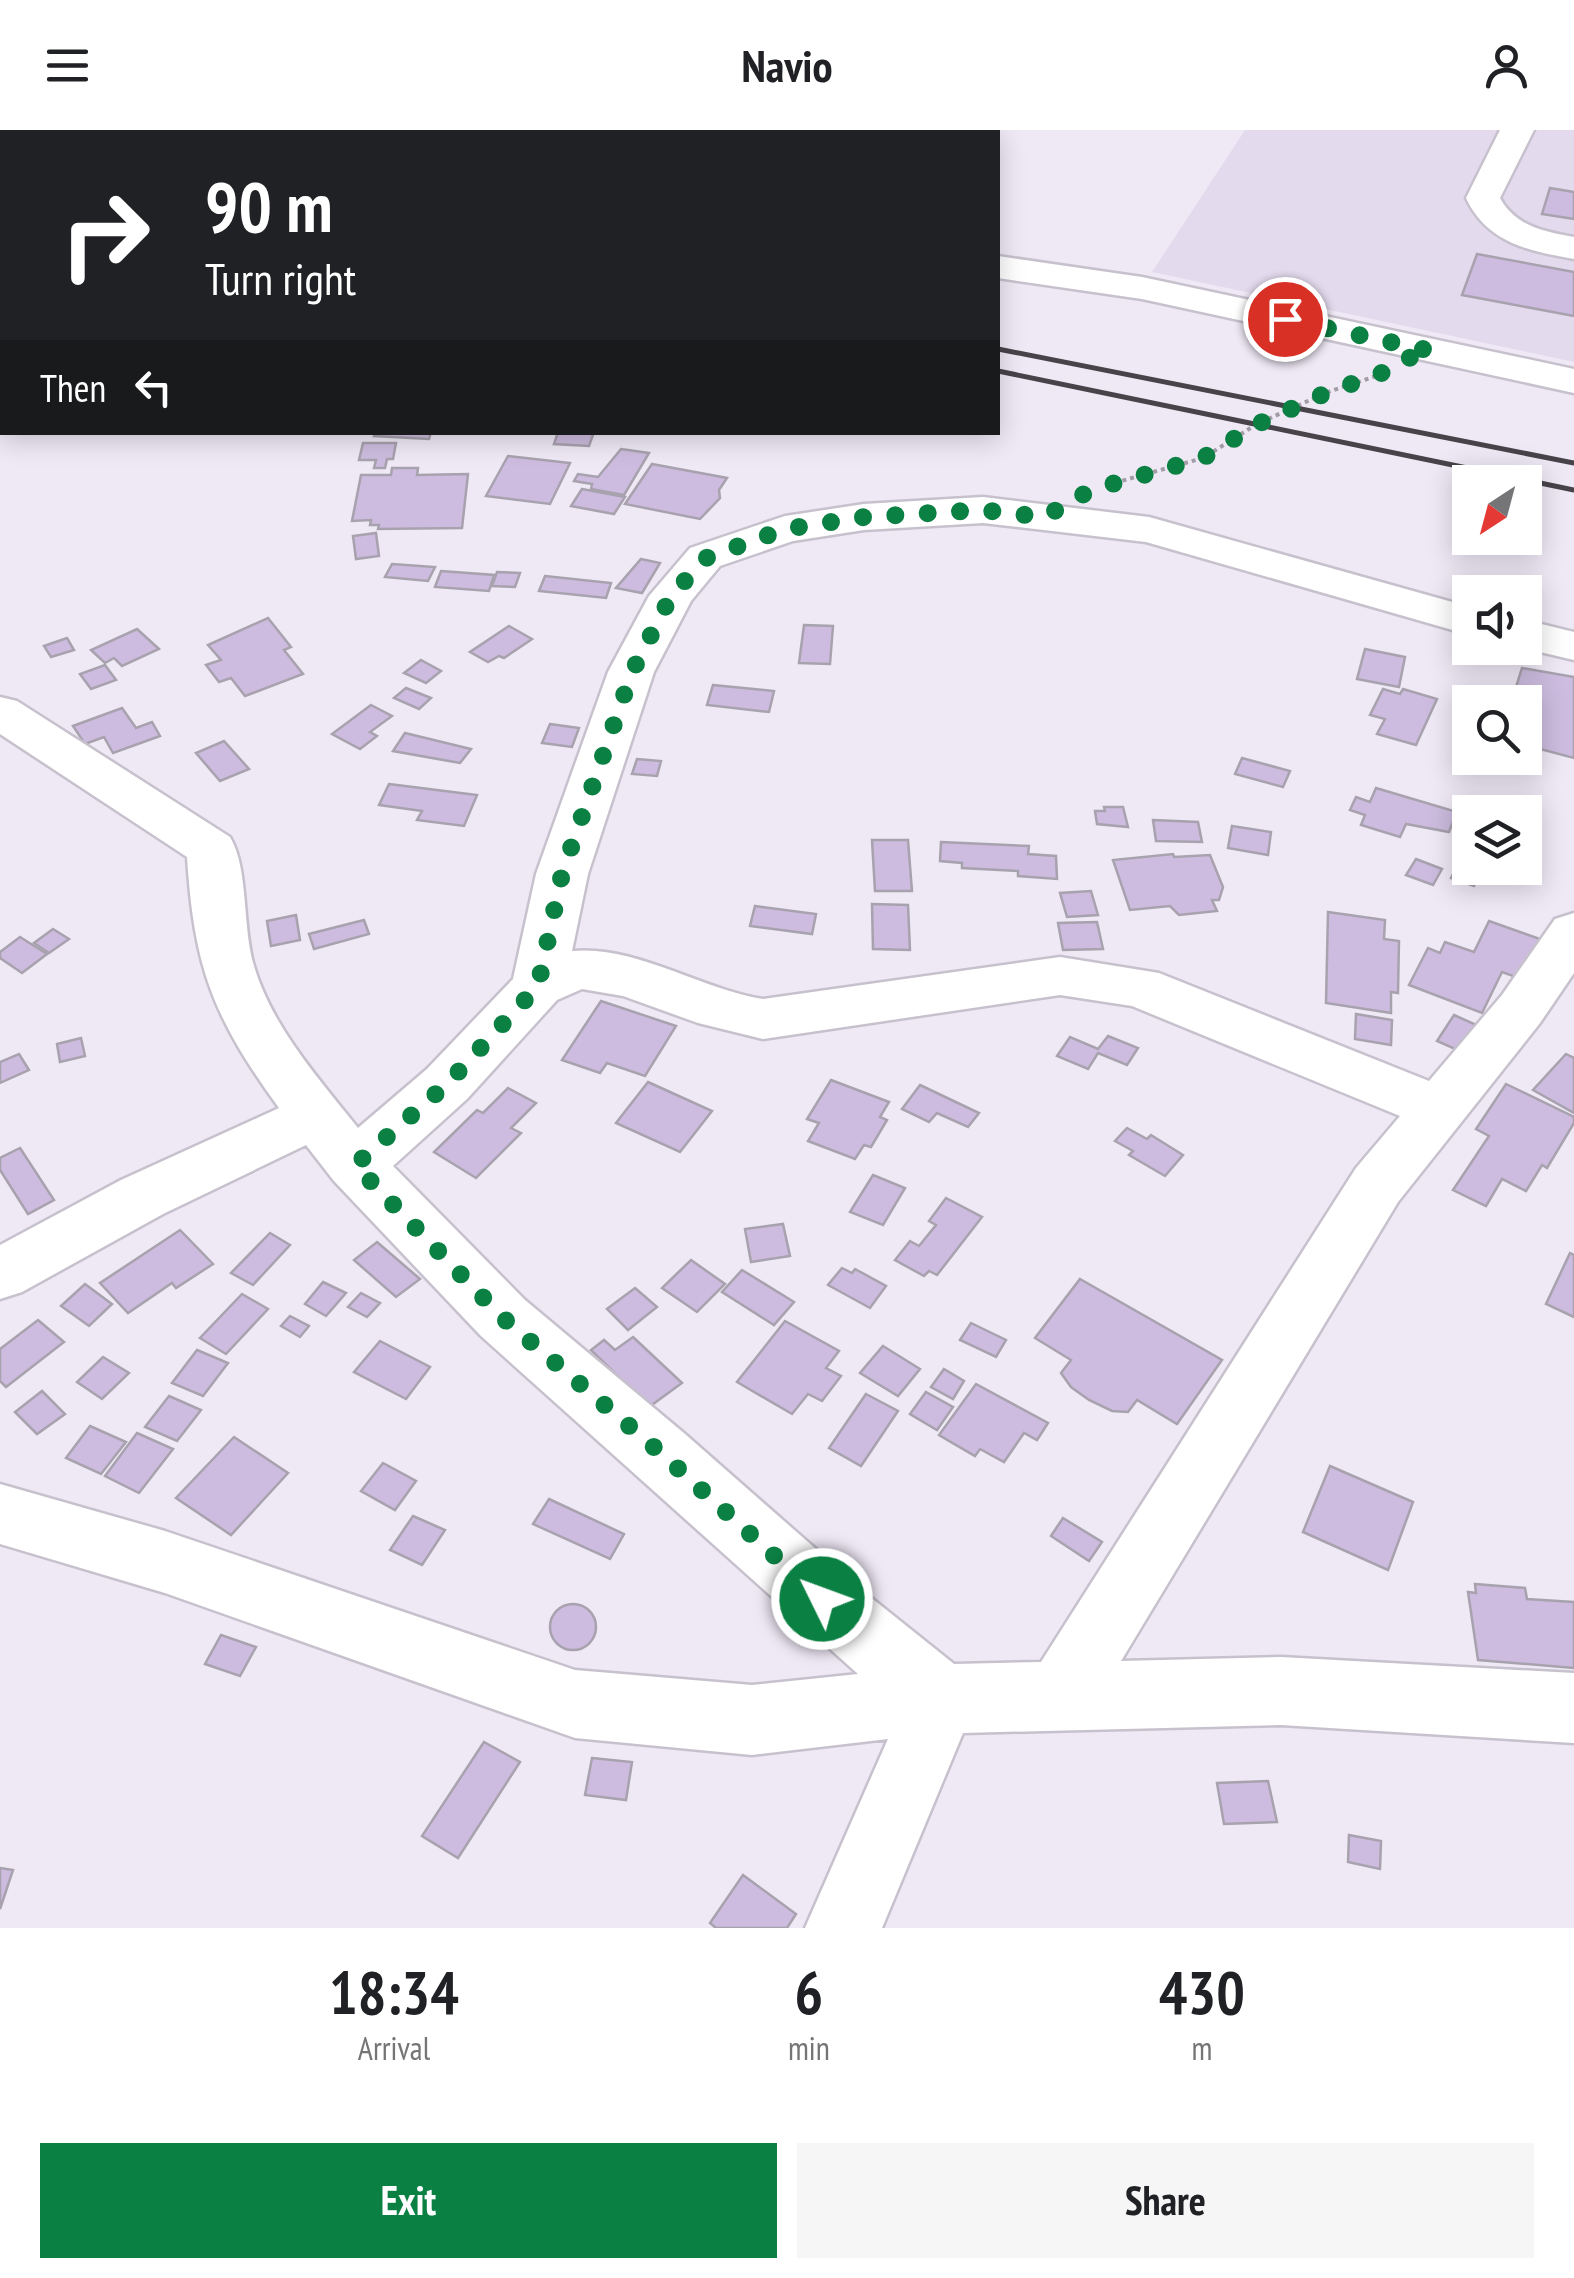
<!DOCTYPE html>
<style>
body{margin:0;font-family:"PT Sans Narrow",sans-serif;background:#f6f6f6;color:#202124;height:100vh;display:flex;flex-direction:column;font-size:38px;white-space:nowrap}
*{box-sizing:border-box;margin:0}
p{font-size:32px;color:#757577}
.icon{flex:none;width:55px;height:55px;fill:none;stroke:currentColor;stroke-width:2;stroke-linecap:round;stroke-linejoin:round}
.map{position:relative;height:1798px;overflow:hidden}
.details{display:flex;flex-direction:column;background:#fff;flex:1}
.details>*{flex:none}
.hud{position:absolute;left:0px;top:0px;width:1000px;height:305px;box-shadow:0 5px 25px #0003;background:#202124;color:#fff;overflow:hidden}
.needle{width:65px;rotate:216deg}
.buttons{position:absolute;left:1452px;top:335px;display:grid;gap:20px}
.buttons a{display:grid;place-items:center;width:90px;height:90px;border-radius:0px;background:#fff;box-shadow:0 5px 25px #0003;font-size:50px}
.pin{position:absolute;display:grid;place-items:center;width:85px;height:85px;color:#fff;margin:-42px;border:5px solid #fff;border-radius:50%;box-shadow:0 2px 10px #0007}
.me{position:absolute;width:110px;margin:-55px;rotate:312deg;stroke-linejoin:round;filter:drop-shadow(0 0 8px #0008)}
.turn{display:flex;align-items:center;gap:35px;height:210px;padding:0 40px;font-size:45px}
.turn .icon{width:130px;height:130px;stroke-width:2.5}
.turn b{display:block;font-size:70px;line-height:85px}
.then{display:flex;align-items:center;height:95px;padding:0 40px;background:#0003;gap:20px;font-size:38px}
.eta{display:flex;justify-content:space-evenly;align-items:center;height:170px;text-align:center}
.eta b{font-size:60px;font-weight:800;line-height:70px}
.primary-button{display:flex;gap:20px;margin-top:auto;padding:20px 40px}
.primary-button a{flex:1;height:115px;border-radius:0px;background:#0b8043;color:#fff;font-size:40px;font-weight:800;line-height:115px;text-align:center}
.primary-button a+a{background:#f6f6f6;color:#202124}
header{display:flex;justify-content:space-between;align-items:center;height:130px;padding:0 40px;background:#fff;font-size:45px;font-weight:800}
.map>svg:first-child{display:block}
</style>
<header><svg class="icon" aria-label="menu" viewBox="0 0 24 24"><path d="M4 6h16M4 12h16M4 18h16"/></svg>Navio<svg class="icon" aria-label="person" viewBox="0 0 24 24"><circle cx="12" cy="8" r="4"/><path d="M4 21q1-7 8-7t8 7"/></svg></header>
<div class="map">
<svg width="1574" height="1798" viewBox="0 0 1574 1798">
<rect width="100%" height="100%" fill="#efe9f6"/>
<!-- built -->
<path fill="#e3daed" d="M1245,0H1574V232L1152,142Z"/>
<!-- building -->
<g fill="#cdbcdf" stroke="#a8a2ae" stroke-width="2.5">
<path d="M1550,58L1574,62V89L1542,84Z"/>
<path d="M1477,124L1574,142V186L1462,165Z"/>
<path d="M376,302H431L429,309L374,306Z"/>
<path d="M558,302H594L589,316L554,314Z"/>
<path d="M363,313H396L393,329H387L385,338H374L376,330H359Z"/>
<path d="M621,319L649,323L624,365L591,359L592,354L574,351L578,344L598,347Z"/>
<path d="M508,326L570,333L550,374L486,366Z"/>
<path d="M652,334L727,348L719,360L720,368L700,389L625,374Z"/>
<path d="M392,338H418L417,345L468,344L462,398L378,399L379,395H370L371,390L352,391L361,345H391Z"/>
<path d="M582,359L625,367L614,384L571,376Z"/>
<path d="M376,403L379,426L356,429L353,406Z"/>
<path d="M641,429L660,433L642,463L616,458Z"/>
<path d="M392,434L435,437L428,451L385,447Z"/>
<path d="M441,441L494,445L489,461L435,457Z"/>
<path d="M497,442L520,443L515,457L492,456Z"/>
<path d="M545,446L611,453L606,468L539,461Z"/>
<path d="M268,488L291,517L284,520L303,544L245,566L231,548L219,552L206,535L221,530L208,515Z"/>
<path d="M804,495L833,496L830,534L799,533Z"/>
<path d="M509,496L532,509L504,528L499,526L488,532L470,522Z"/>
<path d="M137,499L159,519L122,536L114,528L105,533L91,520Z"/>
<path d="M67,508L74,520L51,527L44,516Z"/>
<path d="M1365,519L1405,527L1399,557L1357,549Z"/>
<path d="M421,530L441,541L426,553L404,543Z"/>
<path d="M105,535L116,550L91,559L80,544Z"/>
<path d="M1522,538L1574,547V628L1525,615V572L1512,570Z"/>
<path d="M713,555L774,561L769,582L707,575Z"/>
<path d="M406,558L431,568L419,579L394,568Z"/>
<path d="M1383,559L1400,564L1403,559L1437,569L1416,615L1377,604L1385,589L1370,585Z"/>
<path d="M371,575L392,586L370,602L377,606L360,619L332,604Z"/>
<path d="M122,578L136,598L152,592L160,606L113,623L104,607L85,614L73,596Z"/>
<path d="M550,594L579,598L572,617L542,613Z"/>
<path d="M405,603L471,619L460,633L393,621Z"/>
<path d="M224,611L249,639L220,651L196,623Z"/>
<path d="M1242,628L1290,641L1283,657L1235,644Z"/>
<path d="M637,629L661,631L657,646L632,644Z"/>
<path d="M389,654L477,665L464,696L417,690L422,681L379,675Z"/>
<path d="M1376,658L1457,682L1449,702L1406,694L1400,707L1361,695L1365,685L1350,680L1356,667L1370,672Z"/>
<path d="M1104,677H1123L1128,697L1097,694L1095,681H1105Z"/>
<path d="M1153,690L1198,692L1202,712L1156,711Z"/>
<path d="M1232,696L1271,702L1268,725L1228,718Z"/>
<path d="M872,710H908L912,761H875Z"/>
<path d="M941,712L1029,716L1028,724L1056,726L1057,749L1018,746V741L962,738V733L940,731Z"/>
<path d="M1173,724L1174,727L1210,725L1223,757L1219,770H1212L1217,781L1179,785L1170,776L1130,780L1113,730Z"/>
<path d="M1461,728H1470V738H1498L1492,751L1478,746L1474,756L1451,748Z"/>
<path d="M1416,729L1442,739L1433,755L1406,745Z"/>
<path d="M1091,761L1098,785L1067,787L1060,763Z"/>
<path d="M872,774L908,775L910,820L873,819Z"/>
<path d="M755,776L816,784L812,804L750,796Z"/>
<path d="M1328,782L1385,790L1384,809L1399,811L1398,863L1391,862V883L1326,873Z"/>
<path d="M296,785L300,810L271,816L267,791Z"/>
<path d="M364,790L369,804L314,819L309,804Z"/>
<path d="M1489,791L1551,813L1533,853L1502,842L1482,883L1409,855L1428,818L1440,823L1445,812L1474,822Z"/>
<path d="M1097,792L1103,819L1063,820L1058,793Z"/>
<path d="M53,799L69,809L49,823L34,813Z"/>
<path d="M20,807L47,824L22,843L0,828V822Z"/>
<path d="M601,871L676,896L645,946L607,933L600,943L562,930Z"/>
<path d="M1356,884L1392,890L1391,915L1355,909Z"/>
<path d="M1454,885L1490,901L1473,927L1437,911Z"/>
<path d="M1108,906L1138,918L1127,935L1098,923L1088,939L1057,926L1070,907L1098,919Z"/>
<path d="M81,908L85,926L60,932L57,914Z"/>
<path d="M19,924L29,940L0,953V932Z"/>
<path d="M1566,924L1574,928V983L1533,960Z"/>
<path d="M831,950L889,972L880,987L887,990L871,1017L864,1015L855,1029L808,1011L819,993L807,989Z"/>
<path d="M648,952L712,981L680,1022L616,993Z"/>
<path d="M1506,954L1574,987V993L1547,1038L1542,1035L1526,1061L1502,1049L1486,1076L1453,1060L1489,1006L1476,999Z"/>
<path d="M920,955L979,983L968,997L937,983L929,992L902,979Z"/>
<path d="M508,958L536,973L511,998L521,1003L476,1048L434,1022L477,980L483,983Z"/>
<path d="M1127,998L1147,1009L1151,1005L1183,1025L1165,1046L1129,1025L1133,1021L1115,1011Z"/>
<path d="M20,1018L54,1070L28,1084L0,1040V1028Z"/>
<path d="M873,1045L905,1058L883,1095L850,1082Z"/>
<path d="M946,1068L982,1087L937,1145L929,1141L924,1146L895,1130L910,1111L919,1116L936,1095L929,1091Z"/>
<path d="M783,1094L790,1126L751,1132L745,1099Z"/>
<path d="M180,1100L213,1134L176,1158L172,1153L128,1183L100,1153Z"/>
<path d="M270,1103L290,1115L253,1155L231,1143Z"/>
<path d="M377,1112L420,1149L396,1167L354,1130Z"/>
<path d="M1570,1123L1574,1125V1187L1546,1174Z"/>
<path d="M691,1130L725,1154L697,1182L662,1158Z"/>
<path d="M842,1138L852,1143L855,1139L886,1156L870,1178L828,1155Z"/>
<path d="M742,1140L794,1172L774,1195L722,1162Z"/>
<path d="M1080,1149L1222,1230L1177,1294L1137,1270L1128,1282L1112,1281L1089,1270L1071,1257L1061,1243L1071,1230L1035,1208Z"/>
<path d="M323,1152L346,1163L326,1186L305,1174Z"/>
<path d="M85,1154L112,1174L89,1196L61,1176Z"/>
<path d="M635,1158L657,1177L628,1200L607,1179Z"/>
<path d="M361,1163L380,1173L367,1187L348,1177Z"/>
<path d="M242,1164L268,1179L226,1224L200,1208Z"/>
<path d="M290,1186L309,1196L300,1207L281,1196Z"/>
<path d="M38,1190L64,1212L6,1257L0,1251V1219Z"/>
<path d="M785,1191L839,1221L826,1238L841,1246L822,1271L808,1264L792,1284L737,1252Z"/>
<path d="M971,1193L1006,1210L996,1227L960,1210Z"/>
<path d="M633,1207L682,1253L649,1277L591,1220L604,1210L615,1220Z"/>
<path d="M380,1211L430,1237L406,1269L354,1242Z"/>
<path d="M883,1216L920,1239L898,1266L860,1243Z"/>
<path d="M197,1220L228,1233L203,1266L172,1253Z"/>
<path d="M103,1227L129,1243L102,1269L77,1252Z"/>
<path d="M944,1239L964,1251L953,1269L931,1257Z"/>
<path d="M976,1254L1048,1293L1037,1310L1024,1303L1004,1332L980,1319L975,1326L939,1305Z"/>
<path d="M42,1261L65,1284L37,1304L15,1282Z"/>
<path d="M926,1262L953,1277L937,1300L910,1284Z"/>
<path d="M866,1264L898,1281L861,1336L829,1318Z"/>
<path d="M169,1266L201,1280L177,1311L145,1297Z"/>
<path d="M90,1296L126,1312L101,1344L66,1328Z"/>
<path d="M137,1303L173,1319L139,1363L105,1346Z"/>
<path d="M234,1307L288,1343L231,1405L176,1368Z"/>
<path d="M383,1333L416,1351L395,1380L361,1361Z"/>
<path d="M1330,1336L1413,1372L1388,1440L1303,1402Z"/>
<path d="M549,1369L624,1404L610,1429L533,1394Z"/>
<path d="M413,1386L445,1400L422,1435L390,1420Z"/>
<path d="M1063,1388L1102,1412L1089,1431L1051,1406Z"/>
<path d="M1475,1454L1525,1458L1527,1469L1574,1472V1538L1478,1530L1468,1462L1476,1463Z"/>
<circle cx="573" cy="1497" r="23"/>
<path d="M221,1505L256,1517L240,1546L205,1534Z"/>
<path d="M484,1612L520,1632L458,1728L422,1706Z"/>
<path d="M592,1628L632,1632L626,1670L585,1665Z"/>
<path d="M1268,1651L1277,1692L1224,1694L1217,1653Z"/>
<path d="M1349,1705L1381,1711L1380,1739L1348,1732Z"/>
<path d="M0,1738L13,1740L0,1779Z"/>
<path d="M743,1745L796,1784L787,1798H716L710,1793Z"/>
</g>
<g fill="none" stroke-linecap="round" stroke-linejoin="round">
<!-- minor casing -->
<g stroke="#c7c1cd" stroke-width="5">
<g id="minor">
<path d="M1500,0H1534L1500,68C1515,96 1545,102 1574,107V129C1529,121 1487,113 1466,68Z"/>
<path d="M998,126L1142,147L1574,239V263L1142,169L998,148Z"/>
<path d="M983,367L1149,387L1470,477V505L1146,412L983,393L864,400L793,411L720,436L691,471L654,542L588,744L572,821C636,815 700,859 763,869L1060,827L1159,843L1429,951L1502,865L1555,789L1574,783V843L1540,893L1398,1072L1121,1531L1281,1527L1574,1543V1613L1281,1595L963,1603L882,1798H805L888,1609L752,1625L575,1608L165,1463L0,1414V1354L165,1401L575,1540L752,1555L858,1544L481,1206L334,1051L306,1015L163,1084L22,1162L0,1169V1115L121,1050L279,978C213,887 194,838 187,727L0,604V567L17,571L230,707C249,738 242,798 254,836C272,897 319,949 358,998L427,939L513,849L536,744L608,542L649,466L690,418L785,386L864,374ZM582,859L623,866L698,893L763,909L1060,865L1132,876L1400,986L1356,1038L1041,1532L954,1534L874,1470L685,1304L525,1170L393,1036L467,969L557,870Z"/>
<path d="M1525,490L1574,502V530L1523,518Z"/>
</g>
</g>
<!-- path -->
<path stroke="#a19da6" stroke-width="4" stroke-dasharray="4 4" stroke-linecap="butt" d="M1107,355L1203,328L1257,294L1328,262L1376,246"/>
<!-- minor -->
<use href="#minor" fill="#fff" fill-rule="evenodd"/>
<!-- rail -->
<g stroke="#464349" stroke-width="5">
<path d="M998,219L1574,333"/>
<path d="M998,241L1574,360"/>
</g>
</g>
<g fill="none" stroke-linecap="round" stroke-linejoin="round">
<!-- route -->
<path stroke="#0b8043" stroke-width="18" stroke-dasharray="0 32.4" d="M822,1469L662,1324L503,1188L355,1035L447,954L538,856L562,744L632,542L671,466L706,428L785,399L864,387L982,380L1044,387L1091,360L1203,328L1258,294L1328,262L1380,244L1402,230L1432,221L1285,189"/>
</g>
</svg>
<div class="buttons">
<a><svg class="needle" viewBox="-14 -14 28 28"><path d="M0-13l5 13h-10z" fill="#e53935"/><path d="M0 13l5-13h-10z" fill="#757577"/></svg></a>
<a><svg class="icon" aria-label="sound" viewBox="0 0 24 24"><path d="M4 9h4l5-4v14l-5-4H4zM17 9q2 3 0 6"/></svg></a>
<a><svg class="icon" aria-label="search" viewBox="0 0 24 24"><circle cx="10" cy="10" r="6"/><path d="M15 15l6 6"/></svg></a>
<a><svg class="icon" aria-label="layers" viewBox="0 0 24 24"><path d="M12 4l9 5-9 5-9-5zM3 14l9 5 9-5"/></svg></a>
</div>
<div class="pin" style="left:1285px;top:189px;background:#d93025"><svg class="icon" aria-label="arrive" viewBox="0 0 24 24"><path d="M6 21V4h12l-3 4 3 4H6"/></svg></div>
<svg class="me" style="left:822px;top:1469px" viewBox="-20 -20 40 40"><circle r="17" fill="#0b8043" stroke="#fff" stroke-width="3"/><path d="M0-11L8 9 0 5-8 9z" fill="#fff"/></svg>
<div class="hud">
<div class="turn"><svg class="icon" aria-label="right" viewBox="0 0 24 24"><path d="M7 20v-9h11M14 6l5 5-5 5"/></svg><div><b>90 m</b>Turn right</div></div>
<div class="then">Then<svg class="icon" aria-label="left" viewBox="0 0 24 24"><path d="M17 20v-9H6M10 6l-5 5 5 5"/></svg></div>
</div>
</div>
<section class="details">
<div class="eta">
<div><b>18:34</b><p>Arrival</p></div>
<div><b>6</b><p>min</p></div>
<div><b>430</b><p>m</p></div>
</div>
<div class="primary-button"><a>Exit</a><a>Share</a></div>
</section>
